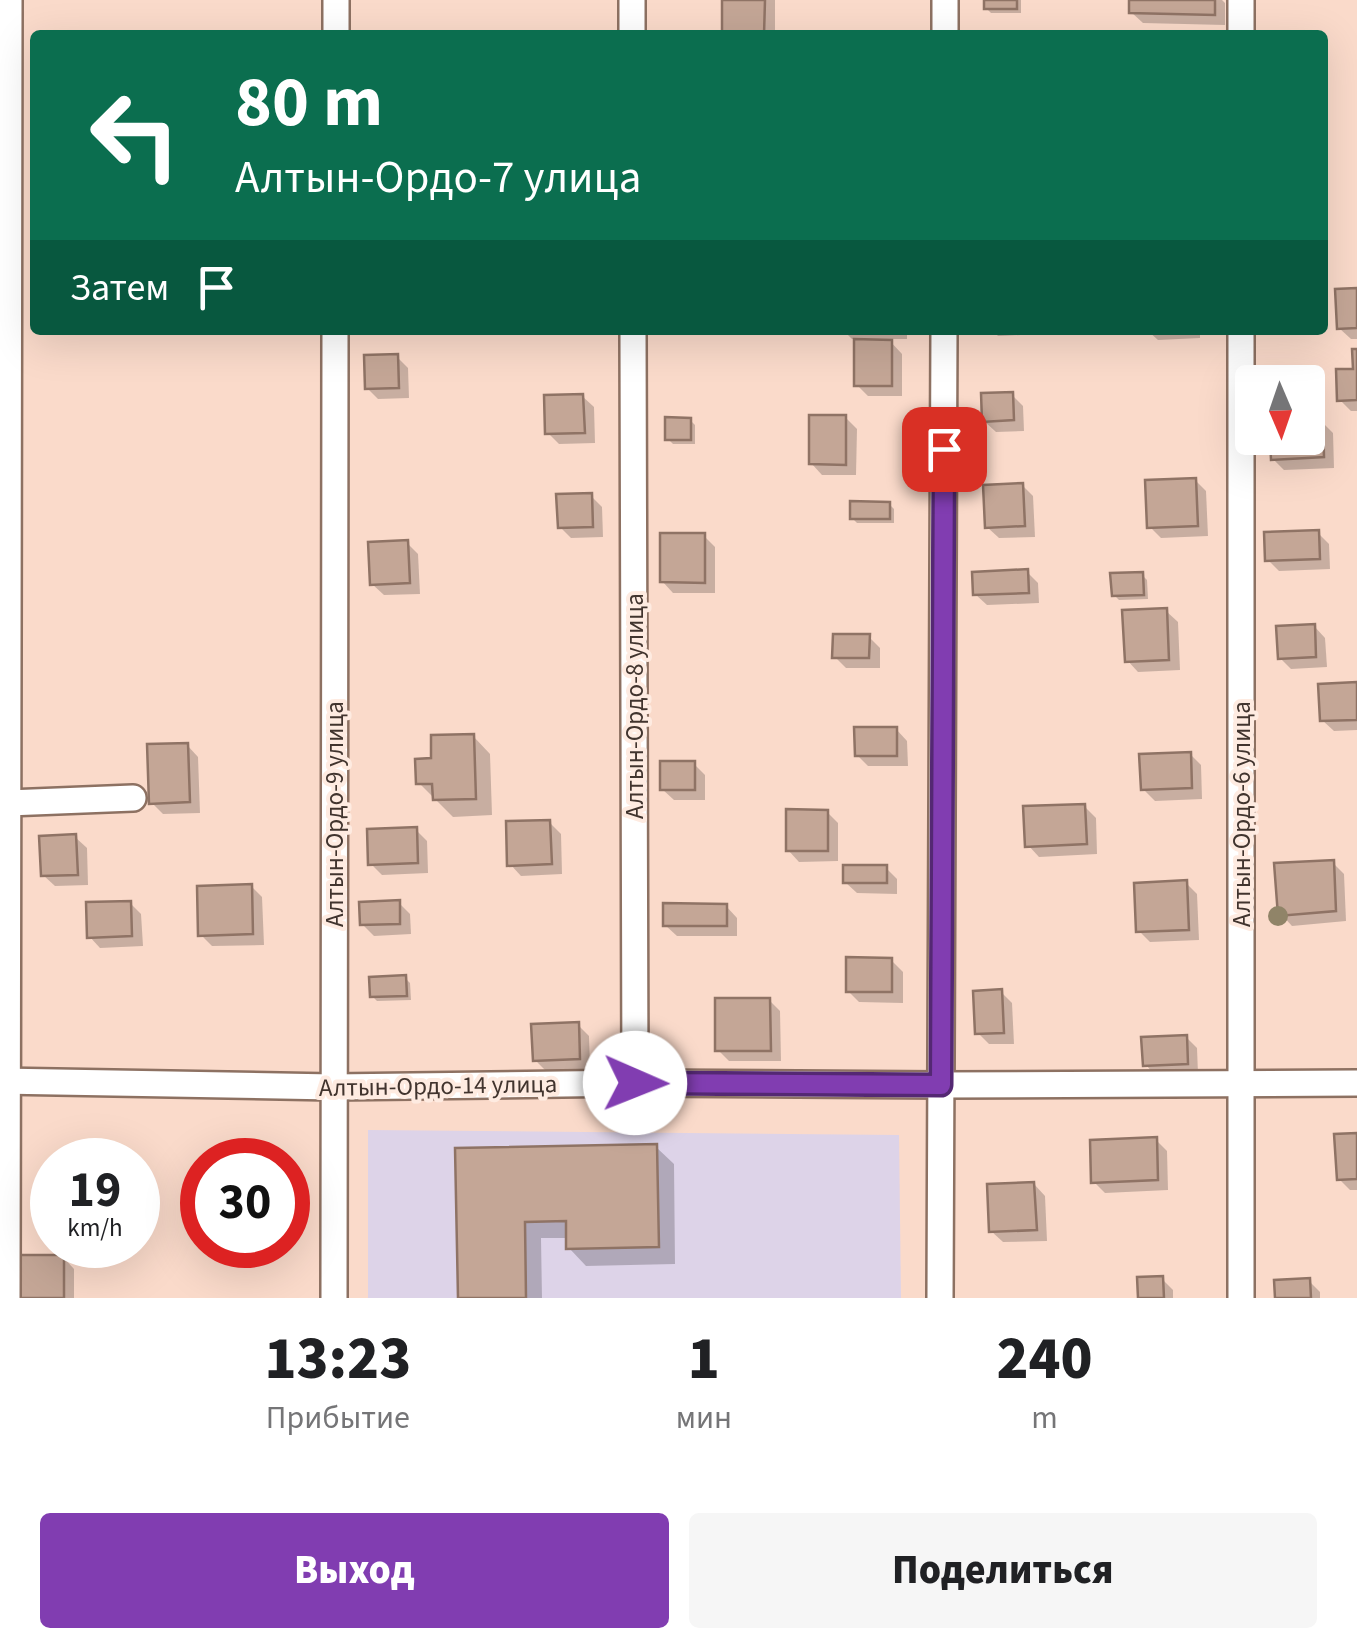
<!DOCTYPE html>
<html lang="ru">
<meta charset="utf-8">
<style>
body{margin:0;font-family:"Source Sans 3",sans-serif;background:#f6f6f6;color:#202124;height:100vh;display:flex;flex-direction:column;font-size:38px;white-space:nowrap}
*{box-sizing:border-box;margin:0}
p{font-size:32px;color:#757577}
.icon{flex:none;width:55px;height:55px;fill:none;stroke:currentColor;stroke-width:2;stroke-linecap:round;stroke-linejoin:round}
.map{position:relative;height:1298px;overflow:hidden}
.panel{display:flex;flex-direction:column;background:#fff;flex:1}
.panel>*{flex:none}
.banner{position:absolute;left:30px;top:30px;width:1298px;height:305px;border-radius:10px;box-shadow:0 10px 40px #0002;background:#0b6e4f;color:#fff;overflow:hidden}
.needle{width:65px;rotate:178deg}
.tools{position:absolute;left:1235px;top:365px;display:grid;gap:20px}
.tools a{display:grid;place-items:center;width:90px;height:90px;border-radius:10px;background:#fff;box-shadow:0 10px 40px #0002;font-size:50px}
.speed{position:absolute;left:30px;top:1138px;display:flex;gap:20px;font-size:50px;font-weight:700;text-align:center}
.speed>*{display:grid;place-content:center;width:130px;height:130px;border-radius:50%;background:#fff;box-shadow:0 10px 40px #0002;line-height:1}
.speed small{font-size:25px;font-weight:400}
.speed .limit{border:15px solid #d22;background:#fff;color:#111}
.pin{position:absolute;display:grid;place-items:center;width:85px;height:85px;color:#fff;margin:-42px;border-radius:20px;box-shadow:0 5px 15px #0006}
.me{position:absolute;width:110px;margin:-55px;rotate:91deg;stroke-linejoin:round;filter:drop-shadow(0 0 8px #0008)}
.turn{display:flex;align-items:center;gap:35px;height:210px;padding:0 40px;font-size:45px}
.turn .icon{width:130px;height:130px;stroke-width:2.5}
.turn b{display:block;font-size:70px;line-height:85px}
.then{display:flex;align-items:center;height:95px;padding:0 40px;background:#0003;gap:20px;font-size:38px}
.eta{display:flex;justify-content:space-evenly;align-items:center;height:170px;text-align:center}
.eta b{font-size:60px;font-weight:800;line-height:70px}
.button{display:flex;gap:20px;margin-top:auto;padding:20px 40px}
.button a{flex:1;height:115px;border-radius:10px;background:#813db1;color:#fff;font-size:40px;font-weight:800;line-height:115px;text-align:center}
.button a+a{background:#f6f6f6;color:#202124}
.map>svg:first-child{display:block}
</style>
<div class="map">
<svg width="1357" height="1298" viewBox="0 0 1357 1298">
<rect width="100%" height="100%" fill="#fadaca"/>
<!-- education -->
<path fill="#ddd3e8" d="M368,1130L899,1135L901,1298H368Z"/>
<!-- shadow -->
<g fill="#0003">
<rect x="724" y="0" width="51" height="35"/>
<path d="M986,0H1021V13H991L986,8Z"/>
<path d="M1132,0H1222L1225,3V25L1143,23L1131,12Z"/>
<path d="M1357,290V339H1351L1339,328Z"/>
<path d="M543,330H596L597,333L548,335Z"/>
<path d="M843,330H907V339H888L902,354V396H868L857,385V339H852Z"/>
<path d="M992,330H1041V334L998,336Z"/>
<path d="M1147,330H1200V338L1158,340Z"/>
<path d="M1357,351V411H1351L1340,400L1355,371Z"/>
<path d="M397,357L408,368L409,398L378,399L367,388Z"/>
<path d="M1012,395L1023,406L1024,431L996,432L984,421Z"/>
<path d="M582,396L594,407L595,443L559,444L548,433Z"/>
<path d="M845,417L857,429L856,475H822L811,463Z"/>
<path d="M690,420L695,425V444H673L668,439Z"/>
<path d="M1308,422H1322L1333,433L1334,468L1284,470L1273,459L1272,438H1308Z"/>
<path d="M1195,480L1206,491L1208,536L1161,538L1150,527Z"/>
<path d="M1022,485L1033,496L1035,537L999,538L987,527Z"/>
<path d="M591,496L602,507L603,537L571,538L560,527Z"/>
<path d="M889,504L894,509V523H857L852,518Z"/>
<path d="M1318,533L1329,544L1330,569L1279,571L1268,560Z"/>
<path d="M704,536L715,547V593H673L662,581Z"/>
<path d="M407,543L418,554L420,594L384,595L372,584Z"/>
<path d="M1027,572L1038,583L1039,603L987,605L975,594Z"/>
<path d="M1142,575L1147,580L1148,599L1119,600L1114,595Z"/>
<path d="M1166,611L1178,622L1180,670L1138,672L1127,660Z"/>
<path d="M1314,626L1325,638L1327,667L1291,669L1280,658Z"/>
<path d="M869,637L880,648V668H846L835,657Z"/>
<path d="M1357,685V730L1334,731L1322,720Z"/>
<path d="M896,729L907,741L908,766H868L857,755Z"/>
<path d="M473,736L490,754L492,815L453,817L419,783L434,760Z"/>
<path d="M187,745L198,757L200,813L163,814L152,803Z"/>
<path d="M1190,754L1201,765L1202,799L1155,801L1143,789Z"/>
<path d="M694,764L705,775V800H674L662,789Z"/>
<path d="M1084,806L1096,818L1097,854L1039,857L1028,845Z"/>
<path d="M827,812L838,823V861L799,862L788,850Z"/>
<path d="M549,822L561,834L562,874L521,876L510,864Z"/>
<path d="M416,830L427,841L428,873L382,875L371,864Z"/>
<path d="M75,837L87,848L88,885L55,886L43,875Z"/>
<path d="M1333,863L1344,874L1346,921L1292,926L1281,914Z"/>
<path d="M886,868L897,879V894L857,893L845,882Z"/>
<path d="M1186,883L1197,894L1199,940L1150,942L1139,931Z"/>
<path d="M251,886L262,897L264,945L212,946L201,935Z"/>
<path d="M130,903L141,914L143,946L100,948L89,936Z"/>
<path d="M399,903L410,914L411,934L374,936L362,924Z"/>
<path d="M726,906L737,918V936H677L665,925Z"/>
<path d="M891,960L903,972V1003L859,1002L848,991Z"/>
<path d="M405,978L410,983L411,1000L377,1001L372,996Z"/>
<path d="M1001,992L1012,1003L1014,1044H989L978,1033Z"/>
<path d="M769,1000L780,1011L781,1061H729L718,1050Z"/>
<path d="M578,1025L589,1036L590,1069L546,1071L535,1060Z"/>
<path d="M1186,1037L1197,1048L1198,1074L1156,1076L1145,1064Z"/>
<path d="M1357,1135V1190H1350L1339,1179Z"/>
<path d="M1156,1140L1167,1151L1168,1190L1105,1193L1094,1182Z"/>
<path d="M656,1147L674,1164L675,1264L586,1266L569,1248V1238H541L542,1298H461L458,1150Z"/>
<path d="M1034,1184L1045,1196L1047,1241L1003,1242L991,1231Z"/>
<path d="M63,1257L74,1269V1298H22Z"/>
<path d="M1162,1279L1173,1290V1298H1140Z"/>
<path d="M1309,1281L1320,1292V1298H1278Z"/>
</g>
<!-- building -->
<g fill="#c4a696" stroke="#8f7365" stroke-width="2.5">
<path d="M722,0H765L764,35H722Z"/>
<rect x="984" y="0" width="33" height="9"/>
<path d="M1129,0H1215V15L1129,13Z"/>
<path d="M1357,288V328L1337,329L1335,289Z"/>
<path d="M854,339L892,340V386H854Z"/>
<path d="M1352,349H1357V400L1337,401L1336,369H1353Z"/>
<path d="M398,354L399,388L365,389L364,355Z"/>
<path d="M1013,392L1014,420L982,422L981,393Z"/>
<path d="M583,394L585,433L545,434L544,395Z"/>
<path d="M809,415H846V465L809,464Z"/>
<path d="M665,417L691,418V440H665Z"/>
<path d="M1323,419L1324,457L1271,460L1270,438H1308V420Z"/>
<path d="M1196,478L1198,526L1147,528L1145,480Z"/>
<path d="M1023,483L1025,526L985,528L983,485Z"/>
<path d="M592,493L593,527L558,528L556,494Z"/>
<path d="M850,501L890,502V519H850Z"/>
<path d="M1319,530L1320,559L1265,561L1264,532Z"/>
<path d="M660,533H705V583L660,582Z"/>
<path d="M408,540L410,583L370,585L368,542Z"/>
<path d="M1028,569L1029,593L973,595L972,572Z"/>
<path d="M1143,572L1144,595L1112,596L1110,573Z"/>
<path d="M1167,608L1169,660L1125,662L1122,610Z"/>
<path d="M1315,624L1316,657L1278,659L1276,626Z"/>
<path d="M833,634H870L869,658H832Z"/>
<path d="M1357,682V720L1320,721L1318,684Z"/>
<path d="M854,727H897V756H855Z"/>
<path d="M474,734L476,799L433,800L432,784H416L415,759L431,758V735Z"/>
<path d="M188,743L190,802L149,804L147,744Z"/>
<path d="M1191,752L1192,788L1141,790L1139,754Z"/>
<rect x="660" y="761" width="35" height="29"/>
<path d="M1085,804L1087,844L1025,847L1023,806Z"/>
<path d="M786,809L828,810V851H786Z"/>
<path d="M550,820L552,864L507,866L506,821Z"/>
<path d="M417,827L418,863L368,865L367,829Z"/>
<path d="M76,834L78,875L41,876L39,836Z"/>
<path d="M1334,860L1336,911L1278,916L1274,863Z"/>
<rect x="843" y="865" width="44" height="18"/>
<path d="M1187,880L1189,930L1136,932L1134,883Z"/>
<path d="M252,884L253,934L198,936L197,886Z"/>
<path d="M400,900V924L360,925L359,902Z"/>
<path d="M131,901L132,936L87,938L86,902Z"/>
<path d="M663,903L727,904V926H663Z"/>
<path d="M846,957L892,958V992H846Z"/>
<path d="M406,975L407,996L370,997L369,977Z"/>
<path d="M1002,989L1004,1033L975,1034L973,991Z"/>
<path d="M715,998H770L771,1051H715Z"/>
<path d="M579,1022L580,1059L533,1061L531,1024Z"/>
<path d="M1187,1035L1188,1064L1143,1066L1141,1037Z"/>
<path d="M1357,1133V1179L1337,1180L1334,1134Z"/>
<path d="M1157,1137L1158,1180L1091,1183L1090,1140Z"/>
<path d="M657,1144L659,1247L566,1249V1221L525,1222L526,1298H458L455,1148Z"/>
<path d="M1034,1182L1037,1230L989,1232L987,1184Z"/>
<rect x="19" y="1255" width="45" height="43"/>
<path d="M1163,1276L1164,1298H1138L1137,1277Z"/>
<path d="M1310,1278L1311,1298H1275L1274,1280Z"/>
</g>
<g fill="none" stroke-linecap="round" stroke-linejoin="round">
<!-- minor casing -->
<g stroke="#8d7162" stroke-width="30">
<g id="minor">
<path d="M632,0V35"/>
<path d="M1241,0V35"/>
<path d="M336,35V0"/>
<path d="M945,35V0"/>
<path d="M633,330L635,1083"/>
<path d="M8,803L133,798"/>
<path d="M0,1081L333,1087L635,1083L941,1085L1357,1083"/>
<path d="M7,1298L9,0"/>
<path d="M334,1298L335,330"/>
<path d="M940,1298L944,330"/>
<path d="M1241,1298V330"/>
</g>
</g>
<!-- minor -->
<use href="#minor" stroke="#fff" stroke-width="25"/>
</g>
<!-- trees -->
<circle fill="#908468" cx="1278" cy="916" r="10"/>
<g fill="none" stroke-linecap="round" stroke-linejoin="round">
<!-- route casing -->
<g stroke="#542873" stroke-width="25">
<path id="route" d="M635,1083L941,1085L944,449"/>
</g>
<!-- route -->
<use href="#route" stroke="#813db1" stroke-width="18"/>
</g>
<g text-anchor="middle" stroke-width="8" stroke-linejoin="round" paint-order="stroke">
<!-- street labels -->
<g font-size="25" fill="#41342e" stroke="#feebe1">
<text transform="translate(634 706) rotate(-90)" y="9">Алтын-Ордо-8 улица</text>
<text transform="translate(334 814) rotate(-90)" y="9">Алтын-Ордо-9 улица</text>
<text transform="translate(1241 814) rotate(-90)" y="9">Алтын-Ордо-6 улица</text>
<text transform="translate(438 1085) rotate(-1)" y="9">Алтын-Ордо-14 улица</text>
</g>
</g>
</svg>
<div class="tools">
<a><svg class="needle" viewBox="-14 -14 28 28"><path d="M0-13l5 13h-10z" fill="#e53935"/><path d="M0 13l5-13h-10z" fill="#757577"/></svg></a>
</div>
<div class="speed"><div>19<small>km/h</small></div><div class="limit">30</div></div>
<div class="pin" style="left:944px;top:449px;background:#d93025"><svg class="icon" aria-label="arrive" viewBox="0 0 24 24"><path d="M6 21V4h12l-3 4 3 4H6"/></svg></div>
<svg class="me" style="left:635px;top:1083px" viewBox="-20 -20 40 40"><circle r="19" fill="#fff"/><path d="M0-13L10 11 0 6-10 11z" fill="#813db1"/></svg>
<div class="banner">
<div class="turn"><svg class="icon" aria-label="left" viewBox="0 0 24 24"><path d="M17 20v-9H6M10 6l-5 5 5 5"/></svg><div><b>80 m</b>Алтын-Ордо-7 улица</div></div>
<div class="then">Затем<svg class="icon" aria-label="arrive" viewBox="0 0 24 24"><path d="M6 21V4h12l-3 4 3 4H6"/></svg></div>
</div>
</div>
<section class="panel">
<div class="eta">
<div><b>13:23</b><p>Прибытие</p></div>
<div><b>1</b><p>мин</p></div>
<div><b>240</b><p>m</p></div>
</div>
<div class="button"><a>Выход</a><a>Поделиться</a></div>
</section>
